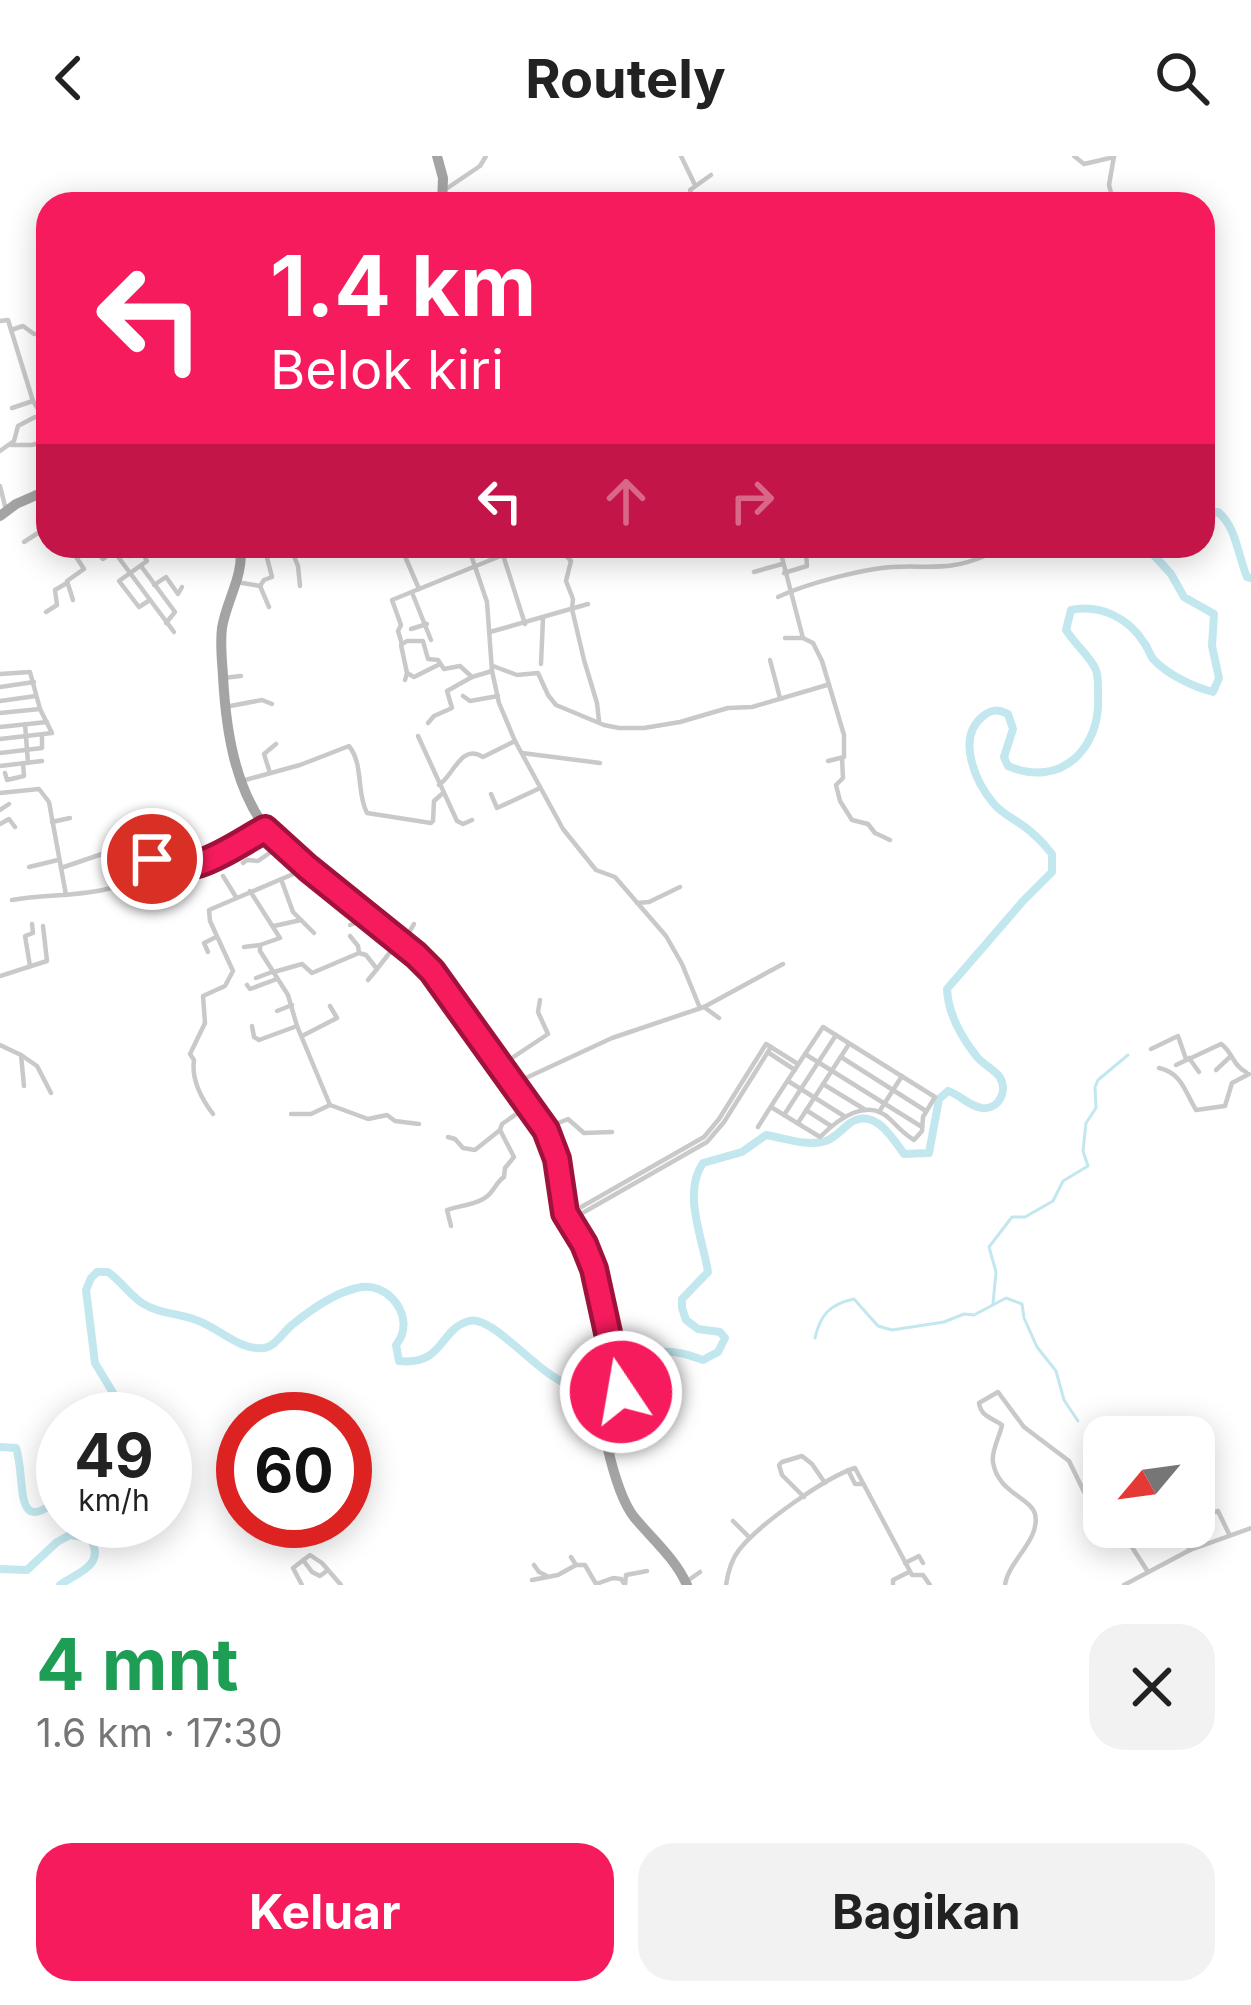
<!DOCTYPE html>
<html lang="id">
<meta charset="utf-8">
<style>
body{margin:0;font-family:Inter,sans-serif;background:#f2f2f2;color:#222;height:100vh;display:flex;flex-direction:column;font-size:45px;white-space:nowrap}
*{box-sizing:border-box;margin:0}
p{font-size:39px;color:#767676}
.icon{flex:none;width:66px;height:66px;fill:none;stroke:currentColor;stroke-width:2;stroke-linecap:round;stroke-linejoin:round}
.map{position:relative;height:1429px;overflow:hidden}
.sheet{display:flex;flex-direction:column;background:#fff;flex:1}
.sheet>*{flex:none}
.hud{position:absolute;left:36px;top:36px;width:1179px;height:366px;border-radius:36px;box-shadow:0 6px 30px #0003;background:#f61b5c;color:#fff;overflow:hidden}
.needle{width:78px;rotate:241deg}
.tools{position:absolute;left:1083px;top:1260px;display:grid;gap:24px}
.tools a{display:grid;place-items:center;width:132px;height:132px;border-radius:24px;background:#fff;box-shadow:0 6px 30px #0003;font-size:60px}
.speed{position:absolute;left:36px;top:1236px;display:flex;gap:24px;font-size:60px;font-weight:700;text-align:center}
.speed>*{display:grid;place-content:center;width:156px;height:156px;border-radius:50%;background:#fff;box-shadow:0 6px 30px #0003;line-height:1}
.speed small{font-size:30px;font-weight:400}
.speed .limit{border:18px solid #d22;background:#fff;color:#111}
.pin{position:absolute;display:grid;place-items:center;width:102px;height:102px;color:#fff;margin:-51px;border:6px solid #fff;border-radius:50%;box-shadow:0 3px 12px #0007}
.me{position:absolute;width:132px;margin:-66px;rotate:348deg;stroke-linejoin:round;filter:drop-shadow(0 0 9px #0008)}
.turn{display:flex;align-items:center;gap:42px;height:252px;padding:0 36px;font-size:54px}
.turn .icon{width:156px;height:156px;stroke-width:2.5}
.turn b{display:block;font-size:84px;line-height:102px}
.lanes{display:flex;align-items:center;height:114px;padding:0 36px;background:#0003;justify-content:center;gap:60px;direction:ltr}
.lanes .off{opacity:.35}
.round{display:grid;place-items:center;flex:none;width:126px;height:126px;border-radius:36px;background:#f2f2f2}
.headline{display:flex;align-items:center;justify-content:space-between;height:204px;padding:0 36px}
h1{font-size:72px;font-weight:700;line-height:90px;color:#1e9e55}
.primary-button{display:flex;gap:24px;margin-top:auto;padding:24px 36px}
.primary-button a{flex:1;height:138px;border-radius:36px;background:#f61b5c;color:#fff;font-size:48px;font-weight:700;line-height:138px;text-align:center}
.primary-button a+a{background:#f2f2f2;color:#222}
header{display:flex;justify-content:space-between;align-items:center;height:156px;padding:0 36px;background:#fff;font-size:54px;font-weight:700}
.map>svg:first-child{display:block}
</style>
<header><svg class="icon" aria-label="back" viewBox="0 0 24 24"><path d="M15 5l-7 7 7 7"/></svg>Routely<svg class="icon" aria-label="search" viewBox="0 0 24 24"><circle cx="10" cy="10" r="6"/><path d="M15 15l6 6"/></svg></header>
<div class="map">
<svg width="1251" height="1429" viewBox="0 0 1251 1429">
<rect width="100%" height="100%" fill="#fff"/>
<g fill="none" stroke-linecap="round" stroke-linejoin="round">
<!-- stream -->
<g stroke="#c2e7ee" stroke-width="3">
<path d="M993,1148L996,1116L989,1091L1012,1061H1025L1053,1045L1063,1025L1088,1010L1083,995L1086,967L1096,952L1095,931L1098,924L1128,899"/>
<path d="M815,1182C820,1159 830,1148 854,1143L878,1170L892,1174L944,1166L964,1158L974,1159L1006,1142L1022,1148L1024,1162L1037,1191L1056,1215L1064,1244L1078,1265"/>
</g>
<!-- river -->
<g stroke="#c2e7ee" stroke-width="8">
<path d="M1203,359L1218,356C1236,370 1238,400 1247,421L1251,422"/>
<path d="M115,1263L118,1245L95,1207L86,1134L91,1122L97,1116H108C121,1125 130,1139 142,1147C159,1158 178,1157 196,1164C218,1171 239,1195 264,1192C276,1190 283,1176 292,1169C309,1155 335,1137 357,1132C388,1123 418,1163 396,1189L399,1205C444,1210 439,1173 469,1165C493,1158 540,1222 571,1229C590,1233 618,1223 634,1212C642,1206 647,1199 657,1197C672,1193 689,1199 703,1204L718,1196L725,1182L720,1176L698,1173L686,1164L682,1152V1143L708,1116C703,1083 682,1037 703,1007L742,996L766,979C785,982 807,991 826,985C836,981 842,973 850,967C874,951 892,981 904,998L929,997L939,943L948,935C961,939 968,950 982,952C999,954 1009,934 999,920C993,913 983,908 977,901C962,882 948,858 947,833L1023,745L1052,716V698C1046,691 1040,683 1032,677C1021,666 1004,660 994,648C976,627 956,583 982,561C991,553 998,553 1008,558L1013,573L1004,601L1008,610C1061,633 1101,592 1098,540C1098,531 1099,519 1095,512C1090,501 1074,487 1066,474L1071,454C1101,448 1129,462 1145,488C1148,492 1150,500 1154,504C1168,519 1194,531 1213,536L1219,522L1212,490L1214,458L1184,441L1171,418L1151,396L1140,390"/>
<path d="M0,1291L16,1292C27,1324 11,1386 63,1339"/>
<path d="M0,1413L27,1414L57,1386L70,1379L90,1382C107,1410 76,1417 60,1429"/>
</g>
<!-- minor -->
<g stroke="#c9c9c9" stroke-width="4.5">
<path d="M681,0L694,27"/>
<path d="M1074,0L1084,8L1114,1"/>
<path d="M1114,0L1109,29L1114,48"/>
<path d="M443,35L480,10L486,0"/>
<path d="M396,47V48"/>
<path d="M694,48L690,34L711,19"/>
<path d="M0,165L8,164L33,245L40,256L48,290"/>
<path d="M11,174L23,170L34,178L48,177"/>
<path d="M12,252L33,245"/>
<path d="M11,289H32L46,285"/>
<path d="M0,295L14,285L18,270L35,261L40,263"/>
<path d="M0,330L6,354"/>
<path d="M24,386L38,377L48,375"/>
<path d="M69,390L84,413L67,425L73,444"/>
<path d="M92,390L103,403L122,390"/>
<path d="M110,390L174,476"/>
<path d="M139,390L147,405L119,425L139,451L150,444"/>
<path d="M290,390L298,410L300,430"/>
<path d="M468,390L487,446L492,515L499,547L515,585L563,673L596,714L615,721L666,780L682,808L700,852"/>
<path d="M557,390L571,405L566,425L573,443L572,453L584,504L597,547L599,565"/>
<path d="M708,390L713,398"/>
<path d="M779,390L803,482H785"/>
<path d="M481,393L485,396L494,390"/>
<path d="M130,400L140,392"/>
<path d="M141,410L175,456L166,467"/>
<path d="M754,416L782,408"/>
<path d="M784,417L807,410L806,396"/>
<path d="M236,426L260,430L269,451"/>
<path d="M154,429L166,421L178,438L182,431"/>
<path d="M260,430L264,424L272,421L264,390"/>
<path d="M419,433L503,399L525,468"/>
<path d="M413,439L431,484"/>
<path d="M778,441C805,428 862,413 892,411C933,409 947,416 987,399L984,390"/>
<path d="M46,456L57,449L55,434L67,427"/>
<path d="M411,473L427,468"/>
<path d="M490,476L588,448"/>
<path d="M803,482L813,487L822,505L844,579V601L828,605"/>
<path d="M402,488L398,475L401,469L392,444L419,433L404,398L407,390"/>
<path d="M770,504L780,542"/>
<path d="M541,508L543,462"/>
<path d="M493,510L517,519L538,517L548,539L556,549L604,569L619,572H644L680,566L728,552L752,551L827,529"/>
<path d="M407,517L401,489L407,485H423L428,503L438,504L444,513L460,510L472,521"/>
<path d="M0,518L30,516L40,553L52,577L0,583"/>
<path d="M223,522L241,520"/>
<path d="M405,524L407,517L414,521L440,508"/>
<path d="M0,531L34,526"/>
<path d="M463,540L470,545L498,540"/>
<path d="M0,545L36,540"/>
<path d="M225,551L262,544L272,548"/>
<path d="M0,557L40,553"/>
<path d="M428,567L434,560L452,552L447,535L472,521L492,515"/>
<path d="M25,568L28,607"/>
<path d="M0,571L47,566"/>
<path d="M418,580L457,665L463,668L472,664"/>
<path d="M0,597L42,592V581"/>
<path d="M522,597L600,607"/>
<path d="M842,602L843,622L836,629L840,645L852,664L868,668L875,677L890,684"/>
<path d="M0,610L42,605"/>
<path d="M5,617L7,624L24,620L23,607"/>
<path d="M270,617L264,598L276,588"/>
<path d="M245,624L300,609L349,590C364,609 356,636 367,657L431,667L433,665L434,645L443,637"/>
<path d="M439,629C454,619 461,587 483,601L515,585"/>
<path d="M0,637L39,633L49,646L66,739"/>
<path d="M491,638L497,652L538,633"/>
<path d="M0,654L9,648"/>
<path d="M52,666L70,662"/>
<path d="M0,668L9,663L15,671"/>
<path d="M148,696L156,708C197,716 229,692 265,673"/>
<path d="M243,707L247,704L258,705L281,689"/>
<path d="M29,711L58,704"/>
<path d="M61,712L102,698"/>
<path d="M223,720L236,741"/>
<path d="M281,723L293,756L314,777"/>
<path d="M250,735L280,782L260,789V795L288,839L297,870L330,949L311,958H291"/>
<path d="M12,744C46,738 78,741 111,732"/>
<path d="M637,747L649,746L680,731"/>
<path d="M350,769L369,762"/>
<path d="M274,770L301,764"/>
<path d="M350,780L358,790L359,797"/>
<path d="M402,788L414,768"/>
<path d="M244,791L260,789"/>
<path d="M208,796L204,787L216,781"/>
<path d="M30,810L25,780L33,777L32,768"/>
<path d="M274,816L302,808L312,817L359,797L366,799L377,813L398,786"/>
<path d="M0,820L47,805L43,770"/>
<path d="M256,822L272,816"/>
<path d="M368,824L377,813"/>
<path d="M247,829L250,833L277,823"/>
<path d="M704,851L719,862"/>
<path d="M277,855L292,849"/>
<path d="M252,870L254,881L259,884L297,870"/>
<path d="M302,880L337,862L330,850"/>
<path d="M0,889L21,899L24,930"/>
<path d="M1151,893L1178,880L1186,903"/>
<path d="M769,897L795,914"/>
<path d="M805,898L922,971"/>
<path d="M21,899L37,910L51,937"/>
<path d="M841,901L926,955"/>
<path d="M1189,902L1199,916"/>
<path d="M1176,909L1221,888C1232,895 1233,910 1246,916"/>
<path d="M500,910L548,878L538,856L540,844"/>
<path d="M1159,912C1182,917 1185,936 1196,954L1225,950L1232,927L1249,918"/>
<path d="M1216,914L1231,900"/>
<path d="M788,925L844,960"/>
<path d="M513,928L612,882L704,851L783,808"/>
<path d="M823,928L864,953"/>
<path d="M330,949L368,963L387,959L395,965L419,968"/>
<path d="M806,954L831,970"/>
<path d="M879,956L902,920"/>
<path d="M213,958C201,942 191,924 194,904L190,898L205,867L203,840L225,830L233,815L210,765L209,754L305,713"/>
<path d="M784,959L836,879"/>
<path d="M798,967L849,888"/>
<path d="M758,971C779,937 801,904 823,871L935,941L923,961L922,975L914,984C904,978 899,972 891,964C868,940 838,963 820,981L771,951"/>
<path d="M544,973L568,963L584,977L612,976"/>
<path d="M448,981L455,983L463,992L475,994L500,974"/>
<path d="M569,1058L704,981L719,963L766,888L798,908"/>
<path d="M572,1063L707,986L724,966L771,891"/>
<path d="M451,1070L447,1054C461,1049 484,1048 492,1035C496,1030 499,1024 504,1021L505,1012L514,1001L500,974L502,968L528,950"/>
<path d="M626,1253L640,1277"/>
<path d="M617,1261L626,1253L625,1230"/>
<path d="M610,1298L629,1286"/>
<path d="M848,1314L855,1328H862"/>
<path d="M804,1341L782,1319L779,1309L782,1306L802,1300L812,1308L825,1327"/>
<path d="M1194,1344H1200L1208,1358L1218,1355L1229,1378"/>
<path d="M733,1365L750,1382"/>
<path d="M1119,1371L1148,1416"/>
<path d="M1176,1371L1190,1394"/>
<path d="M571,1401L576,1409H585L596,1428L613,1422L621,1423L625,1429L626,1419L647,1415"/>
<path d="M303,1404L312,1416L320,1420L328,1414"/>
<path d="M905,1407L919,1400L923,1407"/>
<path d="M534,1409L539,1416L547,1420"/>
<path d="M532,1424L558,1419L576,1409"/>
<path d="M686,1426L700,1416"/>
<path d="M302,1429L293,1412L310,1399L322,1407L341,1429"/>
<path d="M726,1429C728,1416 731,1404 739,1394C758,1369 826,1321 855,1312L912,1419H923L930,1429"/>
<path d="M893,1429V1424L909,1416"/>
<path d="M1005,1429C1008,1405 1041,1384 1035,1358C1031,1342 997,1336 993,1306C991,1295 1000,1280 1002,1269C993,1262 981,1261 979,1247L998,1236L1024,1271L1069,1305L1091,1350L1104,1357"/>
<path d="M1124,1429L1190,1394L1251,1372"/>
</g>
<!-- primary -->
<g stroke="#a4a4a4" stroke-width="10">
<path d="M437,0L443,22L442,48"/>
<path d="M0,360L16,348L48,334"/>
<path d="M240,390C245,418 226,445 222,472C220,488 222,504 223,520C226,578 236,643 278,687L415,799L432,816L546,974L557,1003L565,1057L587,1093L594,1113L621,1236C623,1260 602,1269 607,1289C612,1311 620,1343 634,1361C652,1383 675,1402 687,1429"/>
</g>
</g>
<g fill="none" stroke-linecap="round" stroke-linejoin="round">
<!-- route casing -->
<g stroke="#a0123c" stroke-width="30">
<path id="route" d="M152,703C185,728 234,690 265,673L308,712L416,799L432,815L546,974L557,1003L565,1057L584,1088L594,1113L621,1236"/>
</g>
<!-- route -->
<use href="#route" stroke="#f61b5c" stroke-width="21"/>
</g>
</svg>
<div class="tools">
<a><svg class="needle" viewBox="-14 -14 28 28"><path d="M0-13l5 13h-10z" fill="#e53935"/><path d="M0 13l5-13h-10z" fill="#767676"/></svg></a>
</div>
<div class="speed"><div>49<small>km/h</small></div><div class="limit">60</div></div>
<div class="pin" style="left:152px;top:703px;background:#d93025"><svg class="icon" aria-label="arrive" viewBox="0 0 24 24"><path d="M6 21V4h12l-3 4 3 4H6"/></svg></div>
<svg class="me" style="left:621px;top:1236px" viewBox="-20 -20 40 40"><circle r="17" fill="#f61b5c" stroke="#fff" stroke-width="3"/><path d="M0-11L8 9 0 5-8 9z" fill="#fff"/></svg>
<div class="hud">
<div class="turn"><svg class="icon" aria-label="left" viewBox="0 0 24 24"><path d="M17 20v-9H6M10 6l-5 5 5 5"/></svg><div><b>1.4 km</b>Belok kiri</div></div>
<div class="lanes"><svg class="icon" aria-label="left" viewBox="0 0 24 24"><path d="M17 20v-9H6M10 6l-5 5 5 5"/></svg><svg class="icon off" aria-label="ahead" viewBox="0 0 24 24"><path d="M12 20V5M6 11l6-6 6 6"/></svg><svg class="icon off" aria-label="right" viewBox="0 0 24 24"><path d="M7 20v-9h11M14 6l5 5-5 5"/></svg></div>
</div>
</div>
<section class="sheet">
<div class="headline"><div><h1>4 mnt</h1><p>1.6 km · 17:30</p></div><a class="round"><svg class="icon" aria-label="close" viewBox="0 0 24 24"><path d="M6 6l12 12M18 6L6 18"/></svg></a></div>
<div class="primary-button"><a>Keluar</a><a>Bagikan</a></div>
</section>
